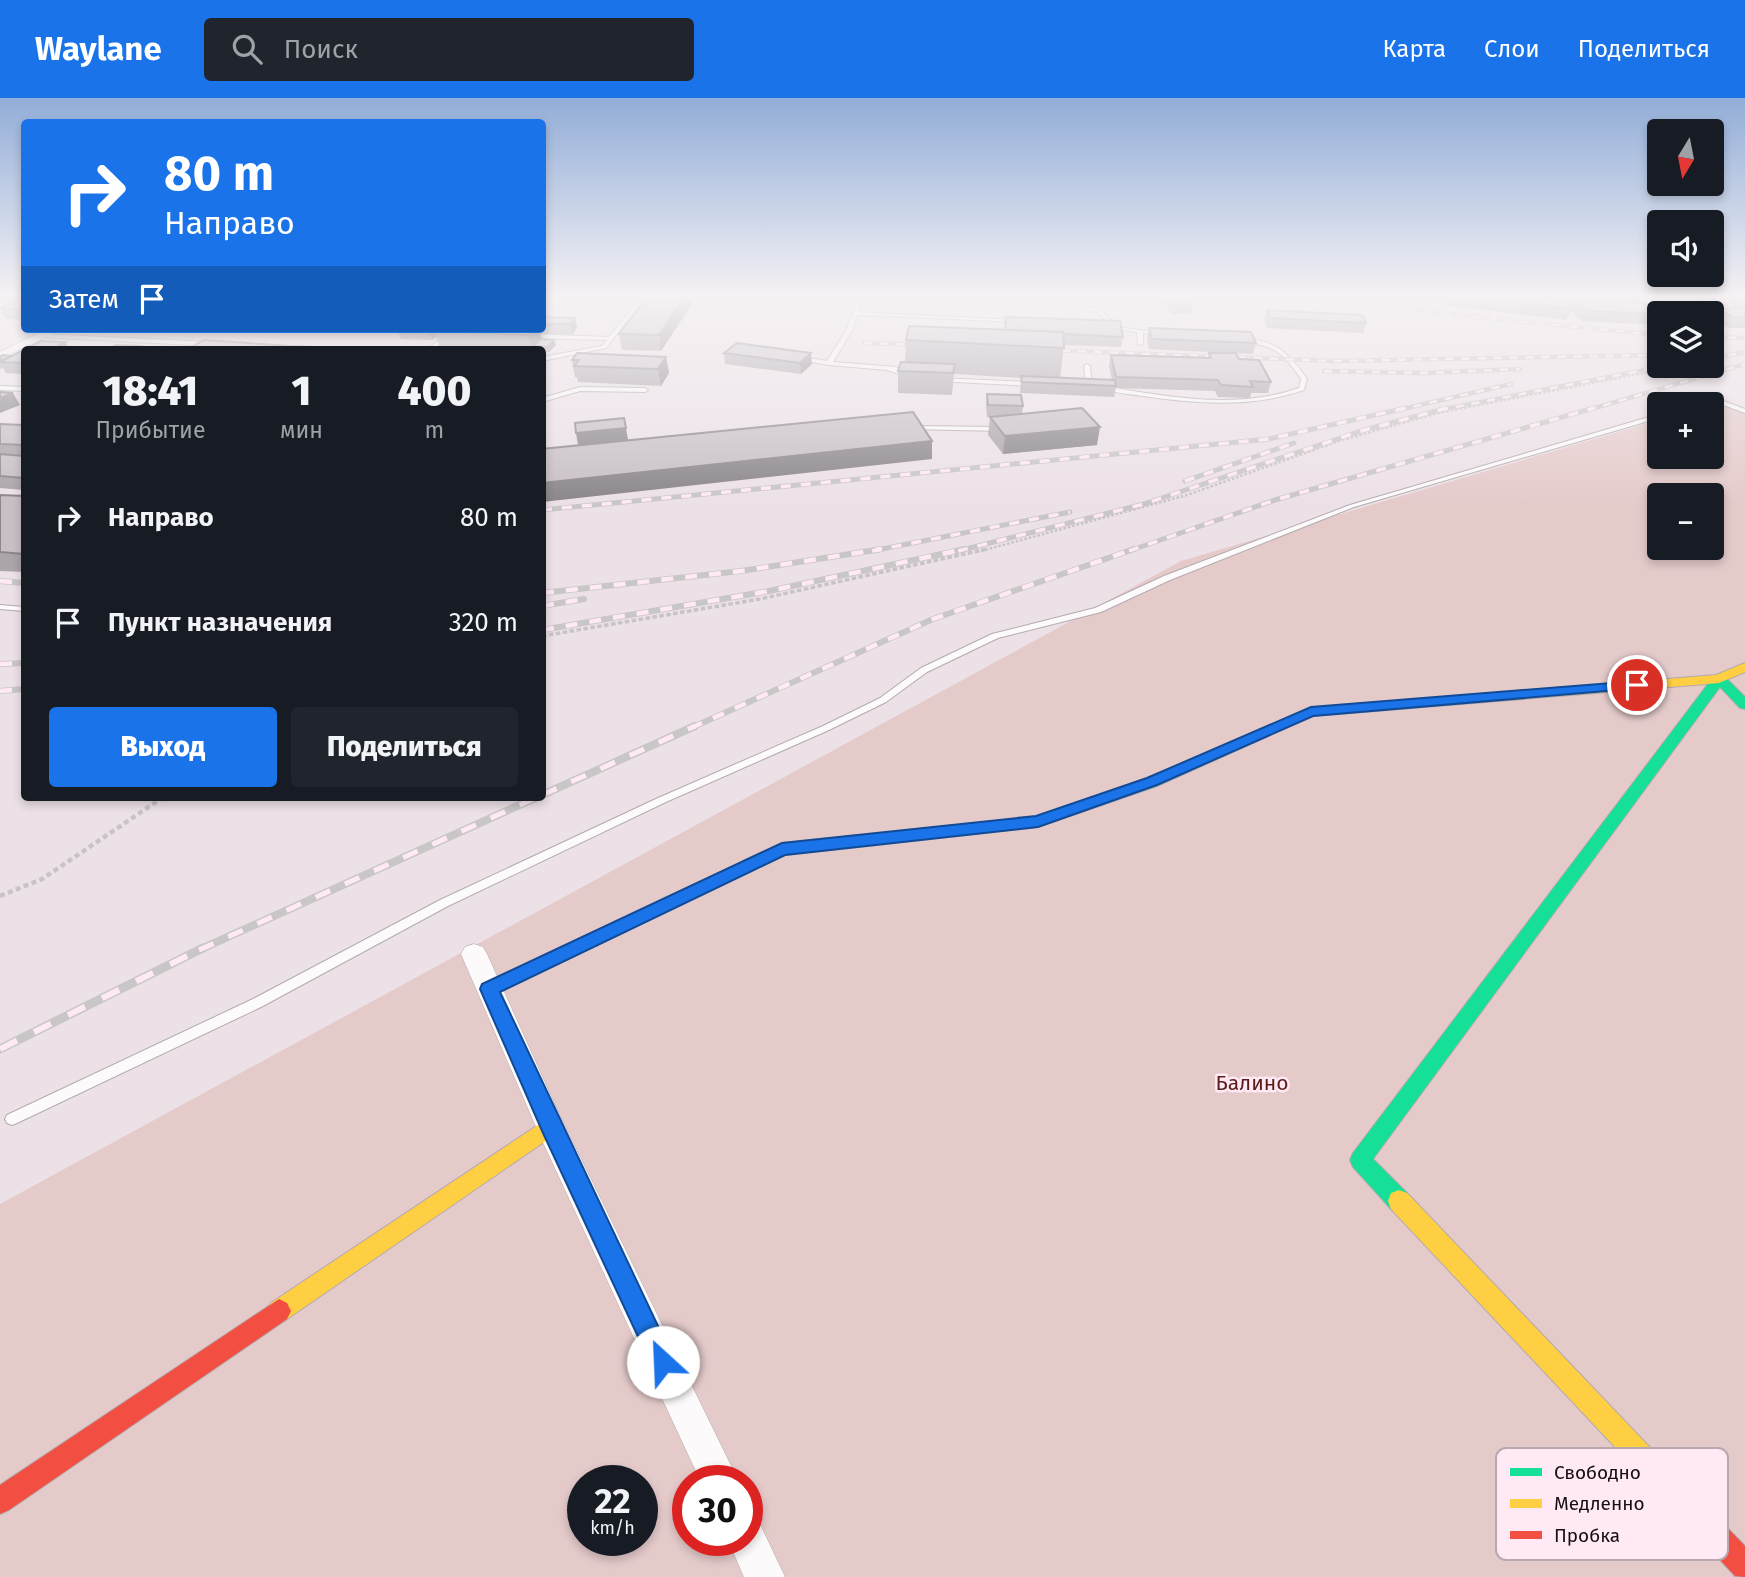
<!DOCTYPE html>
<html lang="ru">
<meta charset="utf-8">
<style>
body{margin:0;font-family:"Fira Sans",sans-serif;background:#20242c;color:#f1f3f6;height:100vh;display:flex;flex-direction:column;font-size:26px;white-space:nowrap}
*{box-sizing:border-box;margin:0}
p{font-size:23px;color:#9ea1a6}
.icon{flex:none;width:38px;height:38px;fill:none;stroke:currentColor;stroke-width:2;stroke-linecap:round;stroke-linejoin:round}
.map{position:relative;flex:1;overflow:hidden}
.panel{position:absolute;left:21px;top:248px;width:525px;height:455px;display:flex;flex-direction:column;background:#171b24;border-radius:7px;box-shadow:0 4px 10px #0003}
.panel>*{flex:none}
.banner{position:absolute;left:21px;top:21px;width:525px;height:214px;border-radius:7px;box-shadow:0 4px 10px #0003;background:#1a73e8;color:#fff;overflow:hidden}
.needle{width:46px;rotate:190deg}
.buttons{position:absolute;left:1647px;top:21px;display:grid;gap:14px}
.buttons a{display:grid;place-items:center;width:77px;height:77px;border-radius:7px;background:#171b24;box-shadow:0 4px 10px #0003;font-size:35px}
.speed{position:absolute;left:567px;top:1367px;display:flex;gap:14px;font-size:35px;font-weight:700;text-align:center}
.speed>*{display:grid;place-content:center;width:91px;height:91px;border-radius:50%;background:#171b24;box-shadow:0 4px 10px #0003;line-height:1}
.speed small{font-size:18px;font-weight:400}
.speed .limit{border:10px solid #d22;background:#fff;color:#111}
.pin{position:absolute;display:grid;place-items:center;width:60px;height:60px;color:#fff;margin:-30px;border:4px solid #fff;border-radius:50%;box-shadow:0 2px 7px #0007}
.me{position:absolute;width:77px;margin:-38px;rotate:335deg;stroke-linejoin:round;filter:drop-shadow(0 0 5px #0008)}
.turn{display:flex;align-items:center;gap:24px;height:147px;padding:0 28px;font-size:32px}
.turn .icon{width:91px;height:91px;stroke-width:2.5}
.turn b{display:block;font-size:49px;line-height:60px}
.then{display:flex;align-items:center;height:66px;padding:0 28px;background:#0003;gap:14px;font-size:26px}
.eta{display:flex;justify-content:space-evenly;align-items:center;height:119px;text-align:center}
.eta b{font-size:42px;font-weight:800;line-height:49px}
.primary-button{display:flex;gap:14px;margin-top:auto;padding:14px 28px}
.primary-button a{flex:1;height:80px;border-radius:7px;background:#1a73e8;color:#fff;font-size:28px;font-weight:800;line-height:80px;text-align:center}
.primary-button a+a{background:#20242c;color:#f1f3f6}
ul{padding:0;list-style:none}
li{display:flex;align-items:center;gap:21px;height:105px;padding:0 28px}
li div{flex:1}
li b{display:block;font-size:26px}
li em{font-style:normal}
header{display:flex;align-items:center;gap:42px;box-sizing:border-box;height:98px;padding:0 35px;background:#1a73e8;color:#fff}
header strong{font-size:33px}
nav{display:flex;gap:38px;margin-inline-start:auto;font-size:24px}
.search{width:490px;height:63px;background:#20242c;display:flex;align-items:center;gap:18px;box-sizing:border-box;padding:0 24px;border-radius:7px;color:#9ea1a6;font-size:26px}
.map>svg:first-child{display:block}
</style>
<header>
<strong>Waylane</strong>
<div class="search"><svg class="icon" aria-label="search" viewBox="0 0 24 24"><circle cx="10" cy="10" r="6"/><path d="M15 15l6 6"/></svg>Поиск</div>
<nav><a>Карта</a><a>Слои</a><a>Поделиться</a></nav>
</header>
<div class="map">
<svg width="1745" height="1479" viewBox="0 0 1745 1479">
<rect width="100%" height="100%" fill="#ece1e7"/>
<!-- green -->
<path fill="#e5caca" fill-rule="evenodd" d="M1716,305L1745,316V1479H0V1106L1181,463L1659,322V359H1712V307ZM1659,397H1712V450H1659ZM583,1382H642V1442H583ZM688,1382H747V1442H688Z"/>
<g fill="none" stroke-linecap="round" stroke-linejoin="round">
<!-- lane casing -->
<g stroke="#b3aaaf" stroke-width="2">
<g id="lane">
<path d="M859,198H863L858,214L1020,222L1022,223L1020,224L857,217L853,231L833,264L896,269L899,271L897,272L912,277V279L910,280L887,272L829,267L795,261L797,258L827,263L847,231Z"/>
<path d="M1054,198H1061L1102,213L1117,229L1165,235L1162,237L1143,235V246L1138,247L1137,234L1107,230V228H1111L1098,215Z"/>
<path d="M1230,198L1266,215L1281,218C1261,222 1246,203 1226,200C1219,199 1210,201 1202,201L1212,216L1210,217L1197,200Z"/>
<path d="M1427,198H1431L1430,205L1426,204Z"/>
<path d="M1636,198H1642L1668,211L1664,212Z"/>
<path d="M633,199L642,204L606,250L542,263V259L602,248L607,242L530,240L527,238L530,236L609,239L637,204L632,201L542,206V204Z"/>
<path d="M451,231H457L433,252H427Z"/>
<path d="M42,236L212,244L215,246L212,248L40,239Z"/>
<path d="M1239,241C1274,240 1288,254 1307,281L1304,292C1252,310 1197,306 1143,298C1130,296 1113,295 1101,290L1104,288C1167,299 1237,312 1299,290L1301,281C1281,252 1274,248 1239,243Z"/>
<path d="M295,248L337,250L340,252L293,251Z"/>
<path d="M1087,266L1090,268L1092,289L1089,291L1086,289L1084,268Z"/>
<path d="M939,280L1032,284L1035,286L1032,288L937,283L936,282Z"/>
<path d="M0,288L24,289V293L0,292Z"/>
<path d="M580,289L645,290L648,292L645,294L580,293L542,304V300Z"/>
<path d="M1715,300L1745,311V315L1715,304L1696,306Z"/>
<path d="M1659,316V320L1354,409L1170,482L1101,514L998,540L927,574L886,604L829,632L666,704L448,808L261,909L17,1025L12,1027L7,1025L5,1021L7,1017L253,901L440,802L658,700L823,628L880,600L921,570L992,536L1095,510L1164,478L1350,407Z"/>
<path d="M911,328L1003,329L1006,331L1003,333L909,331V329Z"/>
<path d="M0,507L24,509V513L0,511Z"/>
</g>
</g>
<!-- street casing -->
<g stroke="#b3aaaf" stroke-width="1">
<g id="street">
<path d="M47,231H61L0,261V254Z"/>
<path d="M474,846L483,849L487,856L560,1018L738,1382H700L540,1038L461,856L465,849Z"/>
<path d="M747,1423L761,1428L785,1479H744L728,1442H747Z"/>
</g>
</g>
<!-- fast casing -->
<g stroke="#b3aaaf" stroke-width="2">
<g id="fast">
<path d="M1719,577L1724,578L1745,599V611L1740,610L1720,589L1373,1061L1407,1095L1410,1103L1407,1111L1399,1114L1391,1111L1353,1069L1350,1062L1353,1055L1714,578Z"/>
<path d="M1212,653L1219,658L1217,661L1157,688L1038,729L785,757L749,773L743,771L741,767L743,763L782,745L1037,719L1147,680Z"/>
</g>
</g>
<!-- slow casing -->
<g stroke="#b3aaaf" stroke-width="2">
<g id="slow">
<path d="M1745,565V574L1719,585L1313,618L1217,661L1212,663L1205,658L1207,655L1311,610L1716,577Z"/>
<path d="M550,1019L557,1021L560,1028L557,1035L287,1221L279,1225L271,1221L267,1213L271,1205Z"/>
<path d="M1399,1092L1407,1095L1681,1382L1685,1391L1681,1400L1672,1404L1663,1400L1391,1111L1388,1103L1391,1095Z"/>
</g>
</g>
<!-- jam casing -->
<g stroke="#b3aaaf" stroke-width="2">
<g id="jam">
<path d="M749,761L755,763L757,767L755,771L495,896L489,899L483,896L480,891L483,886Z"/>
<path d="M279,1201L287,1205L291,1213L287,1221L9,1412L0,1416V1387Z"/>
<path d="M1672,1378L1681,1382L1745,1448V1479L1735,1478L1663,1400L1659,1391L1663,1382Z"/>
</g>
</g>
<!-- path-far2 -->
<g stroke="#c7c3c6" stroke-width="2.5" stroke-dasharray="2.5 2" stroke-linecap="butt">
<path d="M1712,262L1745,256"/>
<path d="M981,453L1187,397L1339,343L1438,315L1680,268"/>
</g>
<!-- path-far1 -->
<path stroke="#c7c3c6" stroke-width="3.5" stroke-dasharray="4.5 2.5" stroke-linecap="butt" d="M542,538L760,501L987,451"/>
<!-- path -->
<path stroke="#c7c3c6" stroke-width="4.5" stroke-dasharray="5 3.5" stroke-linecap="butt" d="M0,798L42,781L162,700"/>
<!-- lane -->
<use href="#lane" fill="#fcfafb" fill-rule="evenodd"/>
<!-- street -->
<use href="#street" fill="#fcfafb" fill-rule="evenodd"/>
<!-- fast -->
<use href="#fast" fill="#16e098" fill-rule="evenodd"/>
<!-- slow -->
<use href="#slow" fill="#ffcf43" fill-rule="evenodd"/>
<!-- jam -->
<use href="#jam" fill="#f24e42" fill-rule="evenodd"/>
<!-- rail-far4 casing -->
<g stroke="#c9c6c8" stroke-width="4.5">
<g id="rail-far4">
<path d="M1331,198L1466,218L1659,237"/>
<path d="M1712,239L1745,240"/>
<path d="M864,245L923,247"/>
<path d="M1046,252L1334,263L1659,257"/>
<path d="M1712,260L1745,254"/>
<path d="M1324,273L1424,275L1520,271"/>
<path d="M1398,312L1511,286"/>
<path d="M1440,312L1665,268"/>
<path d="M1588,312L1745,266"/>
</g>
</g>
<!-- rail-far3 casing -->
<g stroke="#c9c6c8" stroke-width="5">
<g id="rail-far3">
<path d="M1185,383L1294,345"/>
<path d="M542,412L1269,341L1406,310"/>
<path d="M872,453L1070,414"/>
<path d="M958,453L1144,406L1361,333L1447,310"/>
<path d="M1129,453L1275,402L1594,310"/>
</g>
</g>
<!-- rail-far2 casing -->
<g stroke="#c9c6c8" stroke-width="6">
<g id="rail-far2">
<path d="M0,483L24,485"/>
<path d="M542,495L741,473L882,451"/>
<path d="M542,508L584,501"/>
<path d="M542,532L769,493L965,451"/>
<path d="M0,566L24,565"/>
<path d="M0,593L24,591"/>
<path d="M691,630L933,521L1134,451"/>
</g>
</g>
<!-- rail-far1 casing -->
<g stroke="#c9c6c8" stroke-width="8">
<g id="rail-far1">
<path d="M542,697L695,628"/>
<path d="M199,852L535,700"/>
</g>
</g>
<!-- rail casing -->
<g stroke="#c9c6c8" stroke-width="9">
<path id="rail" d="M0,951L203,850"/>
</g>
<!-- rail-far4 -->
<use href="#rail-far4" stroke="#ffe9f4" stroke-width="2.5" stroke-dasharray="8" stroke-linecap="butt"/>
<!-- rail-far3 -->
<use href="#rail-far3" stroke="#ffe9f4" stroke-width="3.5" stroke-dasharray="10" stroke-linecap="butt"/>
<!-- rail-far2 -->
<use href="#rail-far2" stroke="#ffe9f4" stroke-width="4.5" stroke-dasharray="12" stroke-linecap="butt"/>
<!-- rail-far1 -->
<use href="#rail-far1" stroke="#ffe9f4" stroke-width="5" stroke-dasharray="16" stroke-linecap="butt"/>
<!-- rail -->
<use href="#rail" stroke="#ffe9f4" stroke-width="6" stroke-dasharray="19" stroke-linecap="butt"/>
</g>
<!-- wall -->
<g fill="#aba4a9" fill-rule="evenodd">
<path d="M0,198H24V222L6,221L0,210L10,206L7,201L0,203Z"/>
<path d="M648,198H696V200L661,253L622,252L619,236Z"/>
<path d="M786,198H830L829,200Z"/>
<path d="M1158,198H1187L1193,206L1191,216H1172Z"/>
<path d="M1387,198H1414L1412,202Z"/>
<path d="M1446,198H1647L1648,200L1645,206L1667,207L1648,198H1738L1745,200V230H1729L1712,222V215H1659V227L1582,223L1571,213L1566,222L1445,207ZM1684,208H1694L1691,213Z"/>
<path d="M1267,212L1366,225L1363,235L1267,230L1264,222Z"/>
<path d="M542,219L575,220L577,230L572,237L541,236L542,241L556,247L549,254H542V252H498L440,249L436,239L432,242L401,241L397,231H542Z"/>
<path d="M909,228L1123,239L1121,249L1064,247L1060,280L1112,282L1109,268L1111,257L1208,259L1209,255L1239,261L1271,284L1268,295H1251L1250,300L1218,299L1215,293L1116,290L1114,299L1020,295L1021,280L954,276L952,297L898,295V273L905,264L906,242Z"/>
<path d="M1149,230L1256,245L1253,256L1149,251L1147,240Z"/>
<path d="M41,243L65,244L70,252H24V276L6,275L3,270L0,271V259L3,257L11,258Z"/>
<path d="M724,255L812,266L801,276L725,266Z"/>
<path d="M666,259L669,275L661,288L578,284L577,279H575L572,262Z"/>
<path d="M987,296L1023,308L1022,316L1097,347L1003,356L988,337L990,319H987L986,308Z"/>
<path d="M0,326L24,327V392L0,390Z"/>
<path d="M0,397L24,398V474L0,473Z"/>
</g>
<!-- shaded-wall -->
<g fill="#8b868a">
<path d="M0,198H6L7,201L0,203Z"/>
<path d="M685,198H696V200L661,253L659,237Z"/>
<path d="M575,220L577,230L572,237L570,226Z"/>
<path d="M429,231H446L435,233L436,239L432,242L429,232Z"/>
<path d="M535,231H540L542,243L533,248V252H532L528,237Z"/>
<path d="M554,242L556,247L549,254L548,249Z"/>
<path d="M65,244L69,252L52,251Z"/>
<path d="M811,255L812,266L801,276L800,265Z"/>
<path d="M666,259L669,275L661,288L658,271Z"/>
<path d="M13,295L20,307L0,315V300Z"/>
<path d="M1100,329L1097,347L1003,356L1005,338Z"/>
<path d="M626,330L628,342L578,347L576,335Z"/>
<path d="M932,343V361L542,404V385Z"/>
</g>
<!-- building -->
<g fill="#c7bfc5" stroke="#8b868a" stroke-width="2">
<path d="M648,198H685L659,237L619,236Z"/>
<path d="M1168,198H1187L1193,206H1174Z"/>
<path d="M1463,198H1535L1570,204L1571,211Z"/>
<path d="M1605,198H1620L1621,200Z"/>
<path d="M1728,198H1738L1745,200V204L1707,205L1698,201L1733,200Z"/>
<path d="M24,200V212L0,210Z"/>
<path d="M1575,202L1683,207L1693,215L1659,216L1587,213Z"/>
<path d="M1745,210V219L1735,220L1717,211Z"/>
<path d="M1267,212L1362,217L1366,225L1270,220Z"/>
<path d="M542,219L575,220L570,226H542Z"/>
<path d="M1006,219L1120,223L1123,239L1063,236V234L1005,232Z"/>
<path d="M909,228L1063,234L1064,250L906,242Z"/>
<path d="M1149,230L1251,234L1256,245L1152,241Z"/>
<path d="M438,231H535L528,237L435,233Z"/>
<path d="M540,241L554,242L548,249L533,248Z"/>
<path d="M204,242L307,249L299,252H186Z"/>
<path d="M41,243L65,244L52,251L70,252H24V265L0,264Z"/>
<path d="M737,245L811,255L800,265L724,255Z"/>
<path d="M116,247L143,248L135,252H106Z"/>
<path d="M322,250L351,252H320Z"/>
<path d="M577,255L666,259L658,271L574,268L579,262H572Z"/>
<path d="M1209,255H1236L1239,261L1259,262L1271,284L1250,283L1253,289L1221,287L1218,282L1116,279L1111,257L1211,260Z"/>
<path d="M3,257L11,258L0,263V259Z"/>
<path d="M901,264L955,266L953,275L898,273Z"/>
<path d="M1021,278L1115,282L1116,288L1022,284Z"/>
<path d="M0,294L13,295L0,300Z"/>
<path d="M987,296L1021,297L1023,308L988,307Z"/>
<path d="M1082,310L1100,329L1005,338L990,319Z"/>
<path d="M913,314L932,343L542,385V351Z"/>
<path d="M624,320L626,330L576,335L575,325Z"/>
<path d="M0,326L24,327V347L0,346Z"/>
<path d="M0,356L24,358V380L0,378Z"/>
<path d="M0,397L24,398V456L0,454Z"/>
</g>
<!-- sky -->
<linearGradient id="sky" x2="0" y2="1"><stop stop-color="#92add8"/><stop offset="0.49" stop-color="#f6f2f4"/><stop offset="1" stop-color="#f6f2f4" stop-opacity="0"/></linearGradient>
<rect width="1745" height="405" fill="url(#sky)"/>
<!-- route -->
<path fill="#1a73e8" stroke="#114b97" stroke-width="2" d="M1637,583L1644,587L1642,590L1313,618L1157,687L1038,729L785,757L500,894L675,1264L671,1273L663,1277L654,1273L543,1035L480,891L482,886L782,745L1036,718L1147,680L1311,609Z"/>
<g text-anchor="middle" stroke-width="5" stroke-linejoin="round" paint-order="stroke">
<!-- near-park labels -->
<g font-size="21" fill="#5a1c19" stroke="#ffe9f4">
<text x="1252" y="992">Балино</text>
</g>
</g>
<!-- legend -->
<rect x="1496" y="1350" width="232" height="112" rx="10" fill="#ffe9f4" stroke="#b9a8b0" stroke-width="2"/>
<rect x="1510" y="1370" width="32" height="8" fill="#16e098"/>
<rect x="1510" y="1401" width="32" height="9" fill="#ffcf43"/>
<rect x="1510" y="1433" width="32" height="8" fill="#f24e42"/>
<g font-size="19" fill="#160f13">
<text x="1554" y="1381">Свободно</text>
<text x="1554" y="1412">Медленно</text>
<text x="1554" y="1444">Пробка</text>
</g>
</svg>
<div class="buttons">
<a><svg class="needle" viewBox="-14 -14 28 28"><path d="M0-13l5 13h-10z" fill="#e53935"/><path d="M0 13l5-13h-10z" fill="#9ea1a6"/></svg></a>
<a><svg class="icon" aria-label="sound" viewBox="0 0 24 24"><path d="M4 9h4l5-4v14l-5-4H4zM17 9q2 3 0 6"/></svg></a>
<a><svg class="icon" aria-label="layers" viewBox="0 0 24 24"><path d="M12 4l9 5-9 5-9-5zM3 14l9 5 9-5"/></svg></a>
<a>+</a>
<a>−</a>
</div>
<div class="speed"><div>22<small>km/h</small></div><div class="limit">30</div></div>
<div class="pin" style="left:1637px;top:587px;background:#d93025"><svg class="icon" aria-label="arrive" viewBox="0 0 24 24"><path d="M6 21V4h12l-3 4 3 4H6"/></svg></div>
<svg class="me" style="left:663px;top:1264px" viewBox="-20 -20 40 40"><circle r="19" fill="#fff"/><path d="M0-13L10 11 0 6-10 11z" fill="#1a73e8"/></svg>
<div class="banner">
<div class="turn"><svg class="icon" aria-label="right" viewBox="0 0 24 24"><path d="M7 20v-9h11M14 6l5 5-5 5"/></svg><div><b>80 m</b>Направо</div></div>
<div class="then">Затем<svg class="icon" aria-label="arrive" viewBox="0 0 24 24"><path d="M6 21V4h12l-3 4 3 4H6"/></svg></div>
</div>
<section class="panel">
<div class="eta">
<div><b>18:41</b><p>Прибытие</p></div>
<div><b>1</b><p>мин</p></div>
<div><b>400</b><p>m</p></div>
</div>
<ul>
<li><svg class="icon" aria-label="right" viewBox="0 0 24 24"><path d="M7 20v-9h11M14 6l5 5-5 5"/></svg><div><b>Направо</b></div><em>80 m</em></li>
<li><svg class="icon" aria-label="arrive" viewBox="0 0 24 24"><path d="M6 21V4h12l-3 4 3 4H6"/></svg><div><b>Пункт назначения</b></div><em>320 m</em></li>
</ul>
<div class="primary-button"><a>Выход</a><a>Поделиться</a></div>
</section>
</div>
